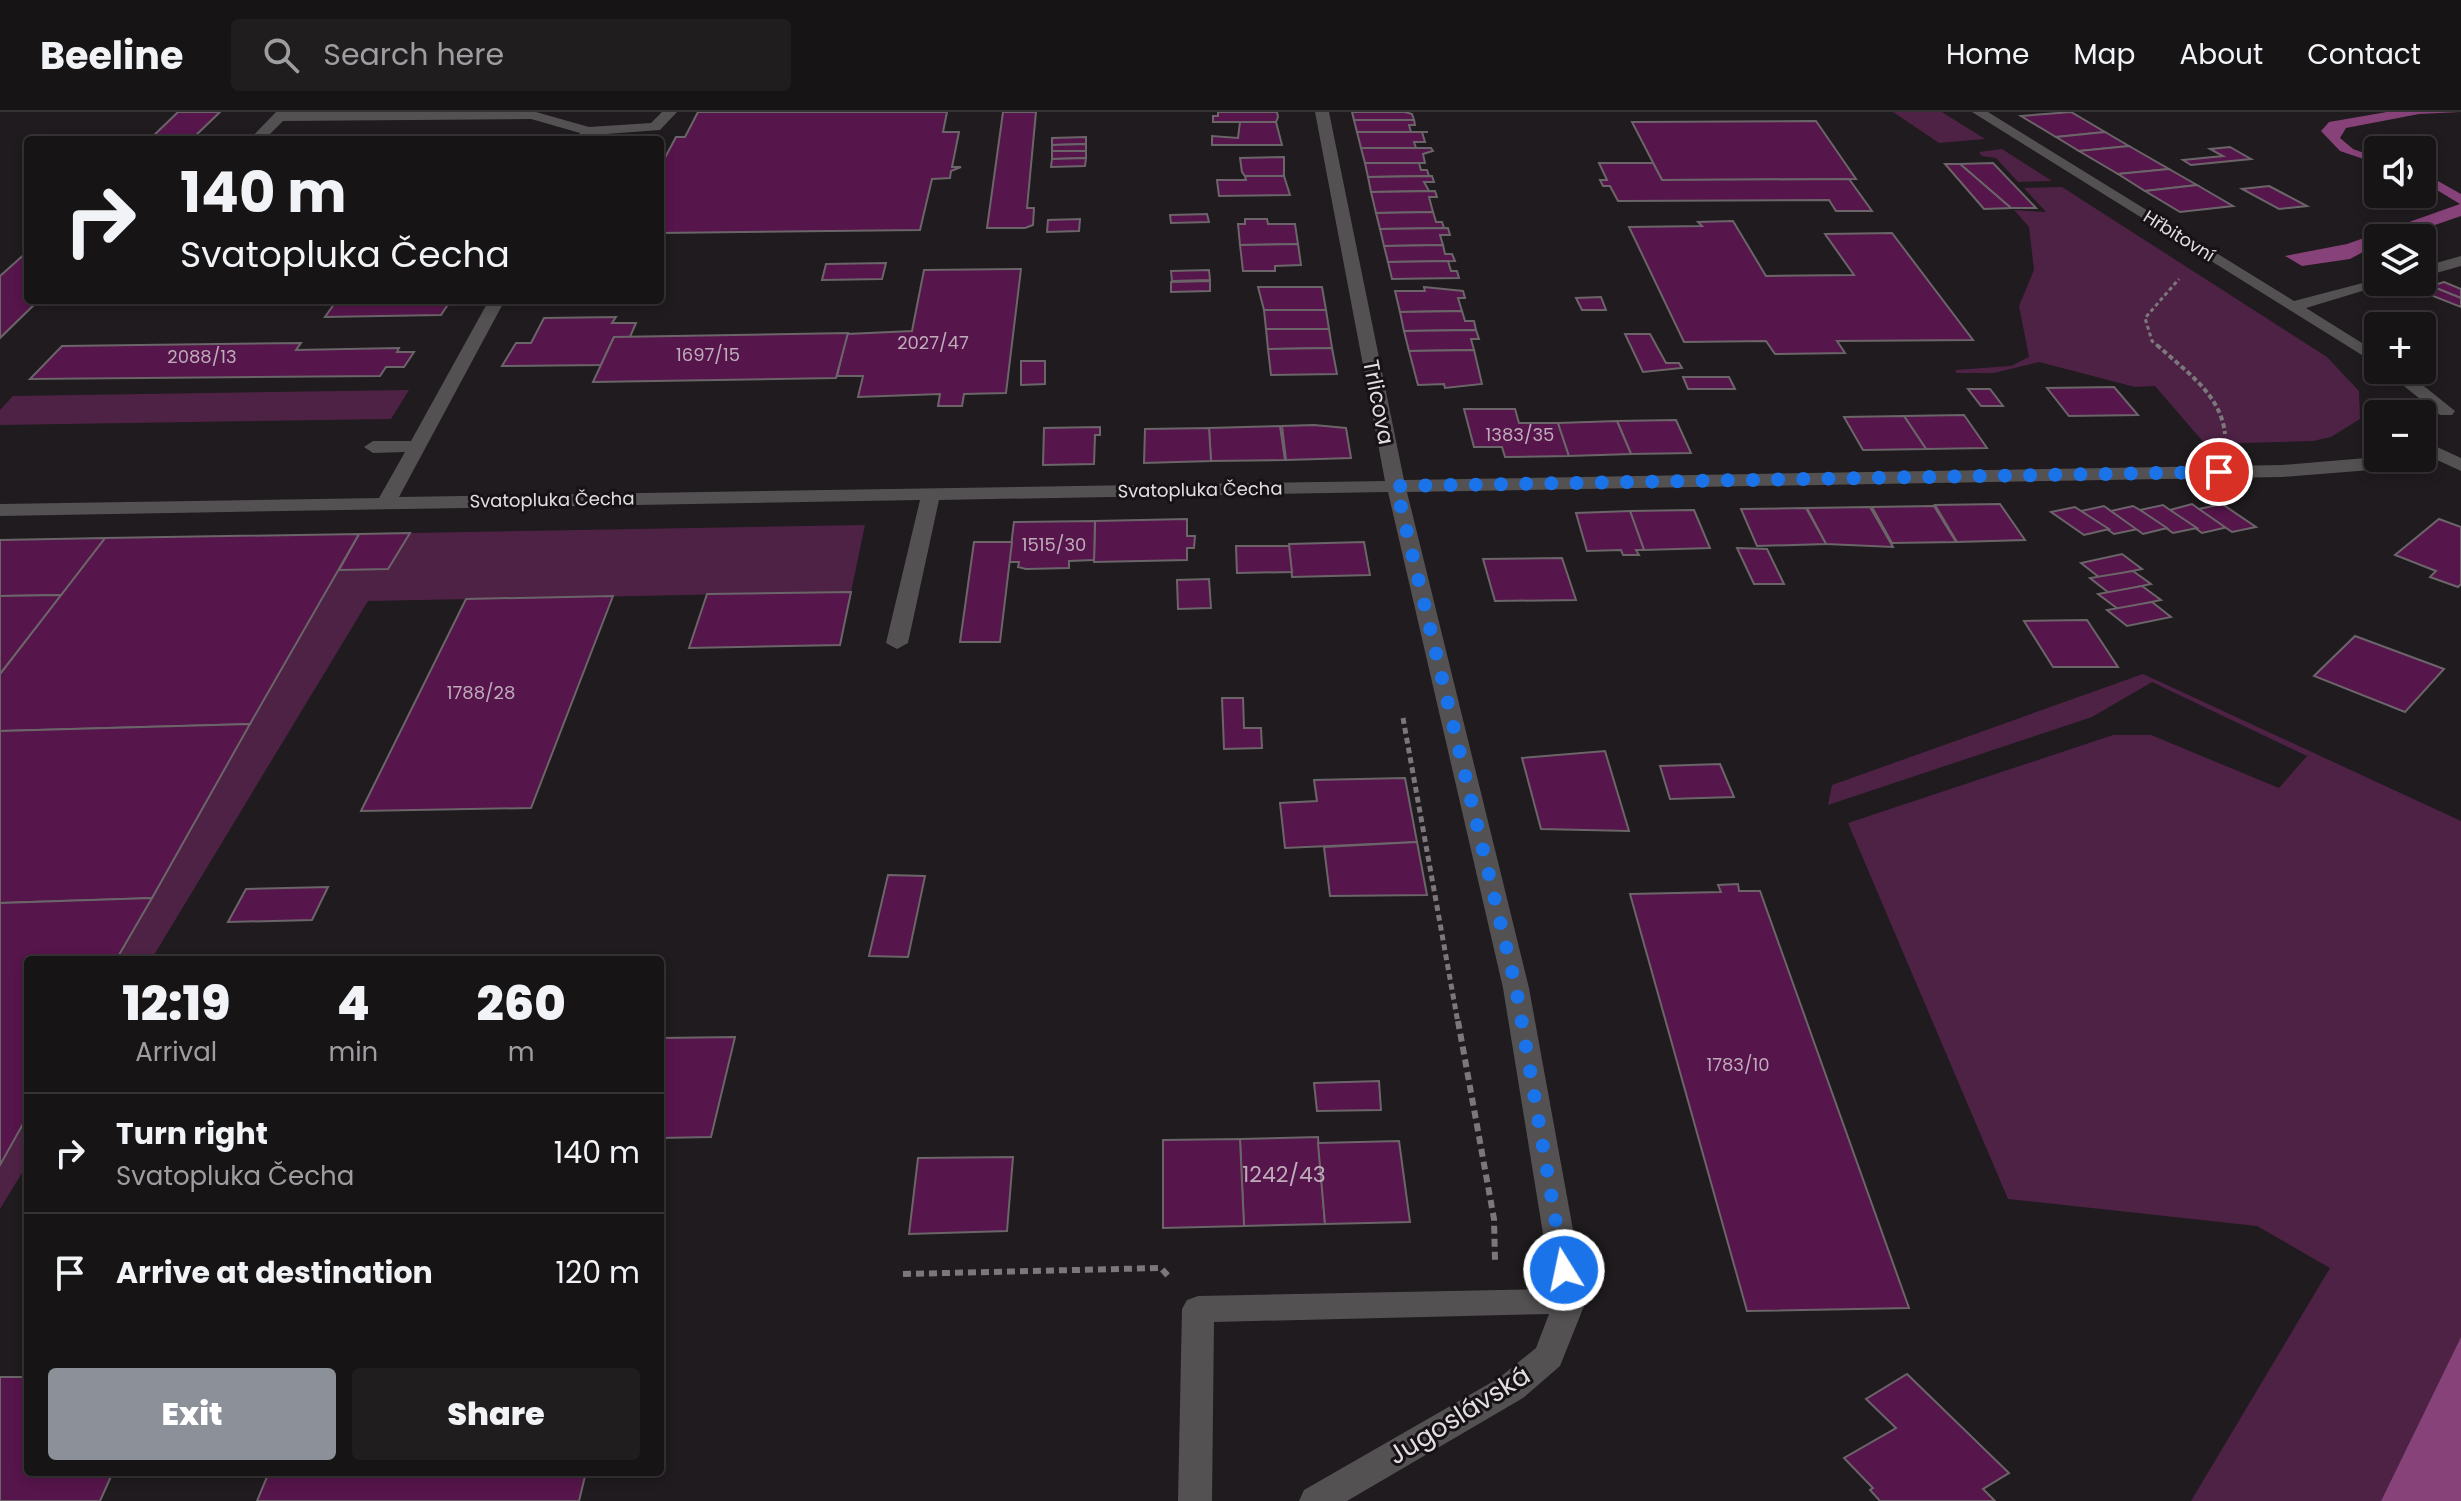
<!DOCTYPE html>
<meta charset="utf-8">
<style>
body{margin:0;font-family:Poppins,sans-serif;background:#201d1f;color:#f1f3f6;height:100vh;display:flex;flex-direction:column;font-size:30px;white-space:nowrap}
*{box-sizing:border-box;margin:0}
p{font-size:26px;color:#9e9ea1}
.icon{flex:none;width:44px;height:44px;fill:none;stroke:currentColor;stroke-width:2;stroke-linecap:round;stroke-linejoin:round}
.map{position:relative;flex:1;overflow:hidden}
.sheet{position:absolute;left:24px;top:844px;width:640px;height:520px;display:flex;flex-direction:column;background:#171416;border-radius:8px;box-shadow:0 4px 12px #0003,0 0 0 2px #363335}
.sheet>*{flex:none}
.banner{position:absolute;left:24px;top:24px;width:640px;height:168px;border-radius:8px;box-shadow:0 4px 12px #0003,0 0 0 2px #363335;background:#171416;color:#f1f3f6;overflow:hidden}
.tools{position:absolute;left:2364px;top:24px;display:grid;gap:16px}
.tools a{display:grid;place-items:center;width:72px;height:72px;border-radius:8px;background:#171416;box-shadow:0 4px 12px #0003,0 0 0 2px #363335;font-size:40px}
.pin{position:absolute;display:grid;place-items:center;width:68px;height:68px;color:#fff;margin:-34px;border:4px solid #fff;border-radius:50%;box-shadow:0 2px 8px #0007}
.me{position:absolute;width:88px;margin:-44px;rotate:350deg;stroke-linejoin:round;filter:drop-shadow(0 0 6px #0008)}
.turn{display:flex;align-items:center;gap:28px;height:168px;padding:0 24px;font-size:36px}
.turn .icon{width:104px;height:104px;stroke-width:2.5}
.turn b{display:block;font-size:56px;line-height:68px}
.eta{display:flex;justify-content:space-evenly;align-items:center;height:136px;text-align:center}
.eta b{font-size:48px;font-weight:800;line-height:56px}
.cta{display:flex;gap:16px;margin-top:auto;padding:16px 24px}
.cta a{flex:1;height:92px;border-radius:8px;background:#8c9099;color:#fff;font-size:32px;font-weight:800;line-height:92px;text-align:center}
.cta a+a{background:#201d1f;color:#f1f3f6}
ul{padding:0;list-style:none}
li{display:flex;align-items:center;gap:24px;height:120px;padding:0 24px;border-top:2px solid #363335}
li div{flex:1}
li b{display:block;font-size:30px}
li em{font-style:normal}
header{display:flex;align-items:center;gap:48px;box-sizing:border-box;height:112px;padding:0 40px;background:#171416;border-bottom:2px solid #363335}
header strong{font-size:38px}
nav{display:flex;gap:44px;margin-inline-start:auto;font-size:28px}
.search{width:560px;height:72px;background:#201d1f;display:flex;align-items:center;gap:20px;box-sizing:border-box;padding:0 28px;border-radius:8px;color:#9e9ea1;font-size:30px}
.map>svg:first-child{display:block}
</style>
<header>
<strong>Beeline</strong>
<div class="search"><svg class="icon" aria-label="search" viewBox="0 0 24 24"><circle cx="10" cy="10" r="6"/><path d="M15 15l6 6"/></svg>Search here</div>
<nav><a>Home</a><a>Map</a><a>About</a><a>Contact</a></nav>
</header>
<div class="map">
<svg width="2461" height="1389" viewBox="0 0 2461 1389">
<rect width="100%" height="100%" fill="#1f1b1e"/>
<!-- green -->
<g fill="#4e2245">
<path d="M1893,0H1942L1985,27L1939,31Z"/>
<path d="M2002,37L2052,69L2018,70L1996,46L1982,44L1979,40Z"/>
<path d="M2062,75L2327,245L2359,279L2360,307L2331,325L2313,329L2205,332L2155,274L2135,275L2039,250L1994,261H1957L1955,258L2011,254L2029,245L2019,194L2034,158L2029,115L2014,98L2046,100L2024,76Z"/>
<path d="M409,278L391,307L0,313V298L13,284Z"/>
<path d="M865,413L851,480L368,489L151,848H116L339,458L388,456L410,421Z"/>
<path d="M2143,562L2461,709V1225L2381,1389H2191L2330,1156L2257,1114L2008,1087L1848,711L2113,623H2151L2279,676L2307,644L2152,570L2092,605L1828,693L1832,673Z"/>
<path d="M28,1003V1051L0,1097V1053Z"/>
</g>
<!-- water -->
<g fill="#874379">
<path d="M2387,0H2460L2419,2L2346,16L2340,26L2353,37L2378,46V52L2340,39L2321,19L2329,10Z"/>
<path d="M2422,60L2461,82V104L2397,126H2378V132L2350,147L2302,154L2285,144L2347,132L2460,92L2422,69Z"/>
<path d="M2461,1225V1389H2381Z"/>
</g>
<!-- building -->
<g fill="#56154b" stroke="#6b6569" stroke-width="2">
<path d="M178,0H220L191,28H149Z"/>
<path d="M698,0H947L943,20H959L952,55H961L951,59L950,66L932,67L920,118L660,121V55L676,25H685Z"/>
<path d="M1003,0H1036L1027,96H1034L1033,113L1025,116H987Z"/>
<path d="M1218,0H1277L1278,5L1276,10H1213V4H1218Z"/>
<path d="M1352,0H1405L1412,2L1414,8H1354Z"/>
<path d="M2071,0L2105,20L2056,25L2021,4Z"/>
<path d="M1354,8H1414L1415,13H1409L1411,20H1357Z"/>
<path d="M1816,9L1856,67L1662,68L1632,10Z"/>
<path d="M1240,10H1276L1282,33H1212V24L1238,26Z"/>
<path d="M1357,20H1428H1422L1425,30H1414L1416,36H1361Z"/>
<path d="M2105,20L2129,34L2079,39L2056,25Z"/>
<path d="M1086,25V32L1052,33V26Z"/>
<path d="M1086,32V39H1052V33Z"/>
<path d="M2129,34L2169,57L2118,62L2079,39Z"/>
<path d="M2230,35L2251,47L2191,53L2183,48L2223,44L2210,37Z"/>
<path d="M1361,36H1431L1433,39L1423,42L1425,51H1365Z"/>
<path d="M1052,39H1086V46L1052,47Z"/>
<path d="M1284,45V64H1245L1242,60L1240,46Z"/>
<path d="M1086,46L1085,54L1051,55L1052,47Z"/>
<path d="M1365,51H1419L1421,58H1427L1429,64L1368,65Z"/>
<path d="M1599,51H1653L1662,68L1849,67L1872,99H1836L1829,88L1618,89L1610,74H1603L1600,68H1607Z"/>
<path d="M1993,51L2036,96H2011L1960,52Z"/>
<path d="M1945,52H1960L2011,96L1984,97Z"/>
<path d="M2169,57L2197,73L2145,79L2118,62Z"/>
<path d="M1245,64H1284L1290,83L1219,84L1217,68H1246Z"/>
<path d="M1432,64L1434,70H1424L1429,79L1371,80L1368,65Z"/>
<path d="M2197,73L2233,94L2180,100L2145,79Z"/>
<path d="M2269,74L2307,94L2279,97L2242,77Z"/>
<path d="M1435,79L1437,85H1429L1433,100L1376,101L1371,80Z"/>
<path d="M1433,100L1436,110H1442L1444,116L1380,117L1376,101Z"/>
<path d="M1207,102L1209,110L1171,111L1170,103Z"/>
<path d="M1080,107L1079,119L1047,120L1048,108Z"/>
<path d="M1245,107H1267L1268,112H1295L1298,132L1240,133L1238,112H1245Z"/>
<path d="M1733,109L1766,164L1854,163L1825,122L1892,121L1973,228L1837,229L1845,241L1775,242L1766,229L1684,230L1629,115L1702,114L1698,110Z"/>
<path d="M1448,116L1450,123H1440L1443,133L1384,134L1380,117Z"/>
<path d="M1298,132L1301,153L1275,154V159H1243L1240,133Z"/>
<path d="M1443,133L1445,142H1452L1455,149L1388,150L1384,134Z"/>
<path d="M28,139V188H39L0,226V164Z"/>
<path d="M1448,149L1451,159H1457L1459,166L1392,167L1388,150Z"/>
<path d="M886,151L882,167L822,168L826,152Z"/>
<path d="M1021,157L1006,281L964,282L962,294H938L940,282L858,285L863,264H837L847,222L912,219L924,158Z"/>
<path d="M1209,158L1210,168L1172,169L1171,159Z"/>
<path d="M1210,169V179L1171,180V170Z"/>
<path d="M2444,170L2461,177V186L2431,174Z"/>
<path d="M2431,174L2461,186V195L2418,178Z"/>
<path d="M1258,175H1322L1326,198H1264Z"/>
<path d="M1424,175L1463,179L1465,186H1458L1462,199L1400,200L1395,179H1425Z"/>
<path d="M1601,185L1606,198H1582L1576,186Z"/>
<path d="M337,188H431L428,192L449,191L441,203L325,205Z"/>
<path d="M1264,198H1326L1329,217H1266Z"/>
<path d="M1462,199L1465,209H1474L1476,218L1404,219L1400,200Z"/>
<path d="M616,205L612,211H636L630,225H614L601,253L502,254L516,231H531L544,206Z"/>
<path d="M1266,217H1329L1332,236L1268,237Z"/>
<path d="M1476,218L1479,227H1471L1474,238L1409,239L1404,219Z"/>
<path d="M848,221L836,266L593,270L614,225Z"/>
<path d="M1625,222H1650L1666,251H1679L1682,256L1643,260Z"/>
<path d="M301,231L296,238L399,236L397,240H414L404,255H386L380,264L30,267L62,234Z"/>
<path d="M1332,236L1337,262L1271,263L1268,237Z"/>
<path d="M1474,238L1482,272L1445,276L1444,272L1418,273L1409,239Z"/>
<path d="M1021,249H1045V272L1021,273Z"/>
<path d="M1683,265H1729L1735,277H1688Z"/>
<path d="M2114,275L2138,303L2069,304L2047,276Z"/>
<path d="M1968,277H1990L2003,294H1981Z"/>
<path d="M1464,297H1515L1519,311H1558L1569,344L1505,345L1502,335H1474Z"/>
<path d="M1964,303L1987,336L1926,337L1904,304Z"/>
<path d="M1904,304L1926,337L1863,338L1844,305Z"/>
<path d="M1676,308L1691,341L1631,342L1617,309Z"/>
<path d="M1617,309L1631,342L1569,344L1558,311Z"/>
<path d="M1314,313L1346,316L1351,346L1286,348L1282,314Z"/>
<path d="M1280,314L1285,348L1211,349L1209,316Z"/>
<path d="M1100,315V323H1095L1094,352L1043,353L1044,316Z"/>
<path d="M1209,316L1211,349L1144,351L1145,317Z"/>
<path d="M2000,392L2025,428L1957,430L1935,393Z"/>
<path d="M2192,392L2199,397L2228,415L2202,421L2170,398Z"/>
<path d="M2222,392L2256,415L2232,420L2199,397Z"/>
<path d="M2163,393L2170,398L2197,416L2173,421L2140,398Z"/>
<path d="M1934,394L1956,430L1892,431L1872,395Z"/>
<path d="M2104,394L2111,399L2138,417L2114,422L2081,399Z"/>
<path d="M2133,394L2140,398L2167,416L2143,422L2111,399Z"/>
<path d="M1870,395L1893,435L1826,432L1807,396Z"/>
<path d="M2075,395L2081,399L2109,417L2084,423L2051,400Z"/>
<path d="M1806,396L1826,432L1757,434L1741,397Z"/>
<path d="M1694,398L1710,436L1644,438L1630,399Z"/>
<path d="M1630,399L1644,438H1636L1639,443H1623L1621,438L1587,439L1576,401Z"/>
<path d="M1187,407V424H1195L1194,436H1187V448L1094,450L1095,409Z"/>
<path d="M2439,407L2461,415V472L2458,475L2430,465L2436,459L2395,443Z"/>
<path d="M1095,409L1094,448L1069,449V456L1026,457L1018,455L1019,450H1009L1014,410Z"/>
<path d="M410,421L388,457L339,458L359,422Z"/>
<path d="M359,422L250,612L0,619V562L105,426Z"/>
<path d="M105,426L61,483L0,484V428Z"/>
<path d="M974,430H1012L1000,530H960Z"/>
<path d="M1364,430L1370,463L1292,465L1289,432Z"/>
<path d="M1236,434H1289L1292,460L1237,461Z"/>
<path d="M1737,436L1767,437L1784,472H1754Z"/>
<path d="M2122,442L2142,457L2100,466L2081,451Z"/>
<path d="M1562,446L1576,488L1495,489L1483,447Z"/>
<path d="M2133,459L2151,472L2109,481L2090,466Z"/>
<path d="M1209,467L1211,496L1178,497L1177,468Z"/>
<path d="M2142,474L2161,488L2118,497L2098,482Z"/>
<path d="M851,480L840,533L689,536L707,482Z"/>
<path d="M61,483L0,562V484Z"/>
<path d="M613,484L531,696L361,699L466,487Z"/>
<path d="M2152,490L2171,505L2127,514L2107,498Z"/>
<path d="M2087,508L2118,555H2053L2024,509Z"/>
<path d="M2355,524L2444,557L2405,600L2314,564Z"/>
<path d="M1222,586H1243L1244,616H1261L1262,636L1224,637Z"/>
<path d="M250,612L152,786L0,791V619Z"/>
<path d="M1605,639L1629,719L1541,717L1522,646Z"/>
<path d="M1720,652L1734,685L1670,687L1660,654Z"/>
<path d="M1405,666L1417,730L1285,736L1280,691L1317,689L1314,668Z"/>
<path d="M1417,730L1427,783L1330,784L1324,735Z"/>
<path d="M888,763L925,764L908,845L869,844Z"/>
<path d="M1738,772L1739,779H1760L1909,1196L1747,1199L1630,782L1721,780L1718,773Z"/>
<path d="M328,775L312,808L228,810L246,777Z"/>
<path d="M152,786L116,848H28V1003L0,1053V791Z"/>
<path d="M735,925L711,1025L660,1026V926Z"/>
<path d="M1379,969L1381,998L1317,999L1314,971Z"/>
<path d="M1318,1025L1325,1112L1244,1114L1240,1027Z"/>
<path d="M1240,1027L1244,1114L1163,1116V1028Z"/>
<path d="M1399,1029L1410,1110L1325,1112L1318,1031Z"/>
<path d="M1013,1045L1007,1119L909,1122L918,1046Z"/>
<path d="M1907,1262L2009,1361L1983,1377L1995,1389H1880L1870,1378L1873,1376L1844,1346L1896,1316L1866,1287Z"/>
<path d="M0,1265H28V1360H113L100,1389H0Z"/>
<path d="M269,1360H586L579,1389H257Z"/>
</g>
<g fill="none" stroke-linecap="round" stroke-linejoin="round">
<!-- path-far3 -->
<path stroke="#7b777a" stroke-width="3" stroke-dasharray="4 3" stroke-linecap="butt" d="M2159,235L2152,229L2145,206L2179,167"/>
<!-- path-far2 -->
<g stroke="#7b777a" stroke-width="4" stroke-dasharray="5 3" stroke-linecap="butt">
<path d="M2157,233C2185,259 2221,282 2225,322"/>
<path d="M2364,312L2368,310V289"/>
</g>
<!-- path-far1 -->
<path stroke="#7b777a" stroke-width="5" stroke-dasharray="6 4" stroke-linecap="butt" d="M1403,606L1458,911"/>
<!-- path -->
<g stroke="#7b777a" stroke-width="6" stroke-dasharray="8 5" stroke-linecap="butt">
<path d="M1458,909L1494,1107L1495,1148"/>
<path d="M903,1162L1161,1156L1170,1166"/>
</g>
<!-- minor -->
<g fill="#535152" fill-rule="evenodd">
<path d="M276,0H536L589,15L651,11L662,0H677L660,18L593,23L590,28H576L580,21L531,7L283,9L264,28H249Z"/>
<path d="M1315,0H1329L1404,368L2282,353L2378,345L2408,346L2406,350L2371,358L2282,365L1407,380L1529,876L1586,1189L1560,1254L1523,1286L1347,1389H1299L1304,1378L1499,1266L1536,1236L1549,1202L1214,1210L1212,1389H1178L1182,1197L1187,1188L1198,1184L1552,1177L1503,876L1388,380L939,388L908,531L897,537L886,531L920,388L0,404V392L379,386L405,340L373,341L364,335L373,329H411L489,188H505L399,385L1385,369Z"/>
<path d="M1972,0H1988L2294,189L2378,167V170H2392L2306,196L2378,241V253Z"/>
<path d="M2461,144V154L2422,165V155Z"/>
<path d="M2384,258H2404L2455,299L2452,303H2440Z"/>
<path d="M2422,328L2461,346V359L2422,341Z"/>
</g>
</g>
<g fill="none" stroke-linecap="round" stroke-linejoin="round">
<!-- route -->
<path stroke="#1a73e8" stroke-width="14" stroke-dasharray="0 25.2" d="M1564,1158L1516,876L1396,374L2219,360"/>
</g>
<g text-anchor="middle" stroke-width="6" stroke-linejoin="round" paint-order="stroke">
<!-- far-street labels -->
<g font-size="18" fill="#e1dee0" stroke="#161215">
<text transform="translate(2179 124) rotate(32)" y="6">Hřbitovní</text>
<text transform="translate(1200 378) rotate(-1)" y="6">Svatopluka Čecha</text>
<text transform="translate(552 388) rotate(-1)" y="6">Svatopluka Čecha</text>
</g>
<!-- number labels -->
<g font-size="18" fill="#beacbb">
<text x="933" y="237">2027/47</text>
<text x="708" y="249">1697/15</text>
<text x="202" y="251">2088/13</text>
<text x="1520" y="329">1383/35</text>
<text x="1054" y="439">1515/30</text>
<text x="481" y="587">1788/28</text>
<text x="1738" y="959">1783/10</text>
</g>
<!-- street labels -->
<g font-size="22" fill="#e1dee0" stroke="#161215">
<text transform="translate(1379 290) rotate(79)" y="8">Trlicova</text>
</g>
<!-- near-number labels -->
<g font-size="22" fill="#beacbb">
<text x="1284" y="1070">1242/43</text>
</g>
<!-- near-street labels -->
<g font-size="26" fill="#e1dee0" stroke="#161215">
<text transform="translate(1459 1303) rotate(-32)" y="9">Jugoslávská</text>
</g>
</g>
</svg>
<div class="tools">
<a><svg class="icon" aria-label="sound" viewBox="0 0 24 24"><path d="M4 9h4l5-4v14l-5-4H4zM17 9q2 3 0 6"/></svg></a>
<a><svg class="icon" aria-label="layers" viewBox="0 0 24 24"><path d="M12 4l9 5-9 5-9-5zM3 14l9 5 9-5"/></svg></a>
<a>+</a>
<a>−</a>
</div>
<div class="pin" style="left:2219px;top:360px;background:#d93025"><svg class="icon" aria-label="arrive" viewBox="0 0 24 24"><path d="M6 21V4h12l-3 4 3 4H6"/></svg></div>
<svg class="me" style="left:1564px;top:1158px" viewBox="-20 -20 40 40"><circle r="17" fill="#1a73e8" stroke="#fff" stroke-width="3"/><path d="M0-11L8 9 0 5-8 9z" fill="#fff"/></svg>
<div class="banner">
<div class="turn"><svg class="icon" aria-label="right" viewBox="0 0 24 24"><path d="M7 20v-9h11M14 6l5 5-5 5"/></svg><div><b>140 m</b>Svatopluka Čecha</div></div>
</div>
<section class="sheet">
<div class="eta">
<div><b>12:19</b><p>Arrival</p></div>
<div><b>4</b><p>min</p></div>
<div><b>260</b><p>m</p></div>
</div>
<ul>
<li><svg class="icon" aria-label="right" viewBox="0 0 24 24"><path d="M7 20v-9h11M14 6l5 5-5 5"/></svg><div><b>Turn right</b><p>Svatopluka Čecha</p></div><em>140 m</em></li>
<li><svg class="icon" aria-label="arrive" viewBox="0 0 24 24"><path d="M6 21V4h12l-3 4 3 4H6"/></svg><div><b>Arrive at destination</b></div><em>120 m</em></li>
</ul>
<div class="cta"><a>Exit</a><a>Share</a></div>
</section>
</div>
